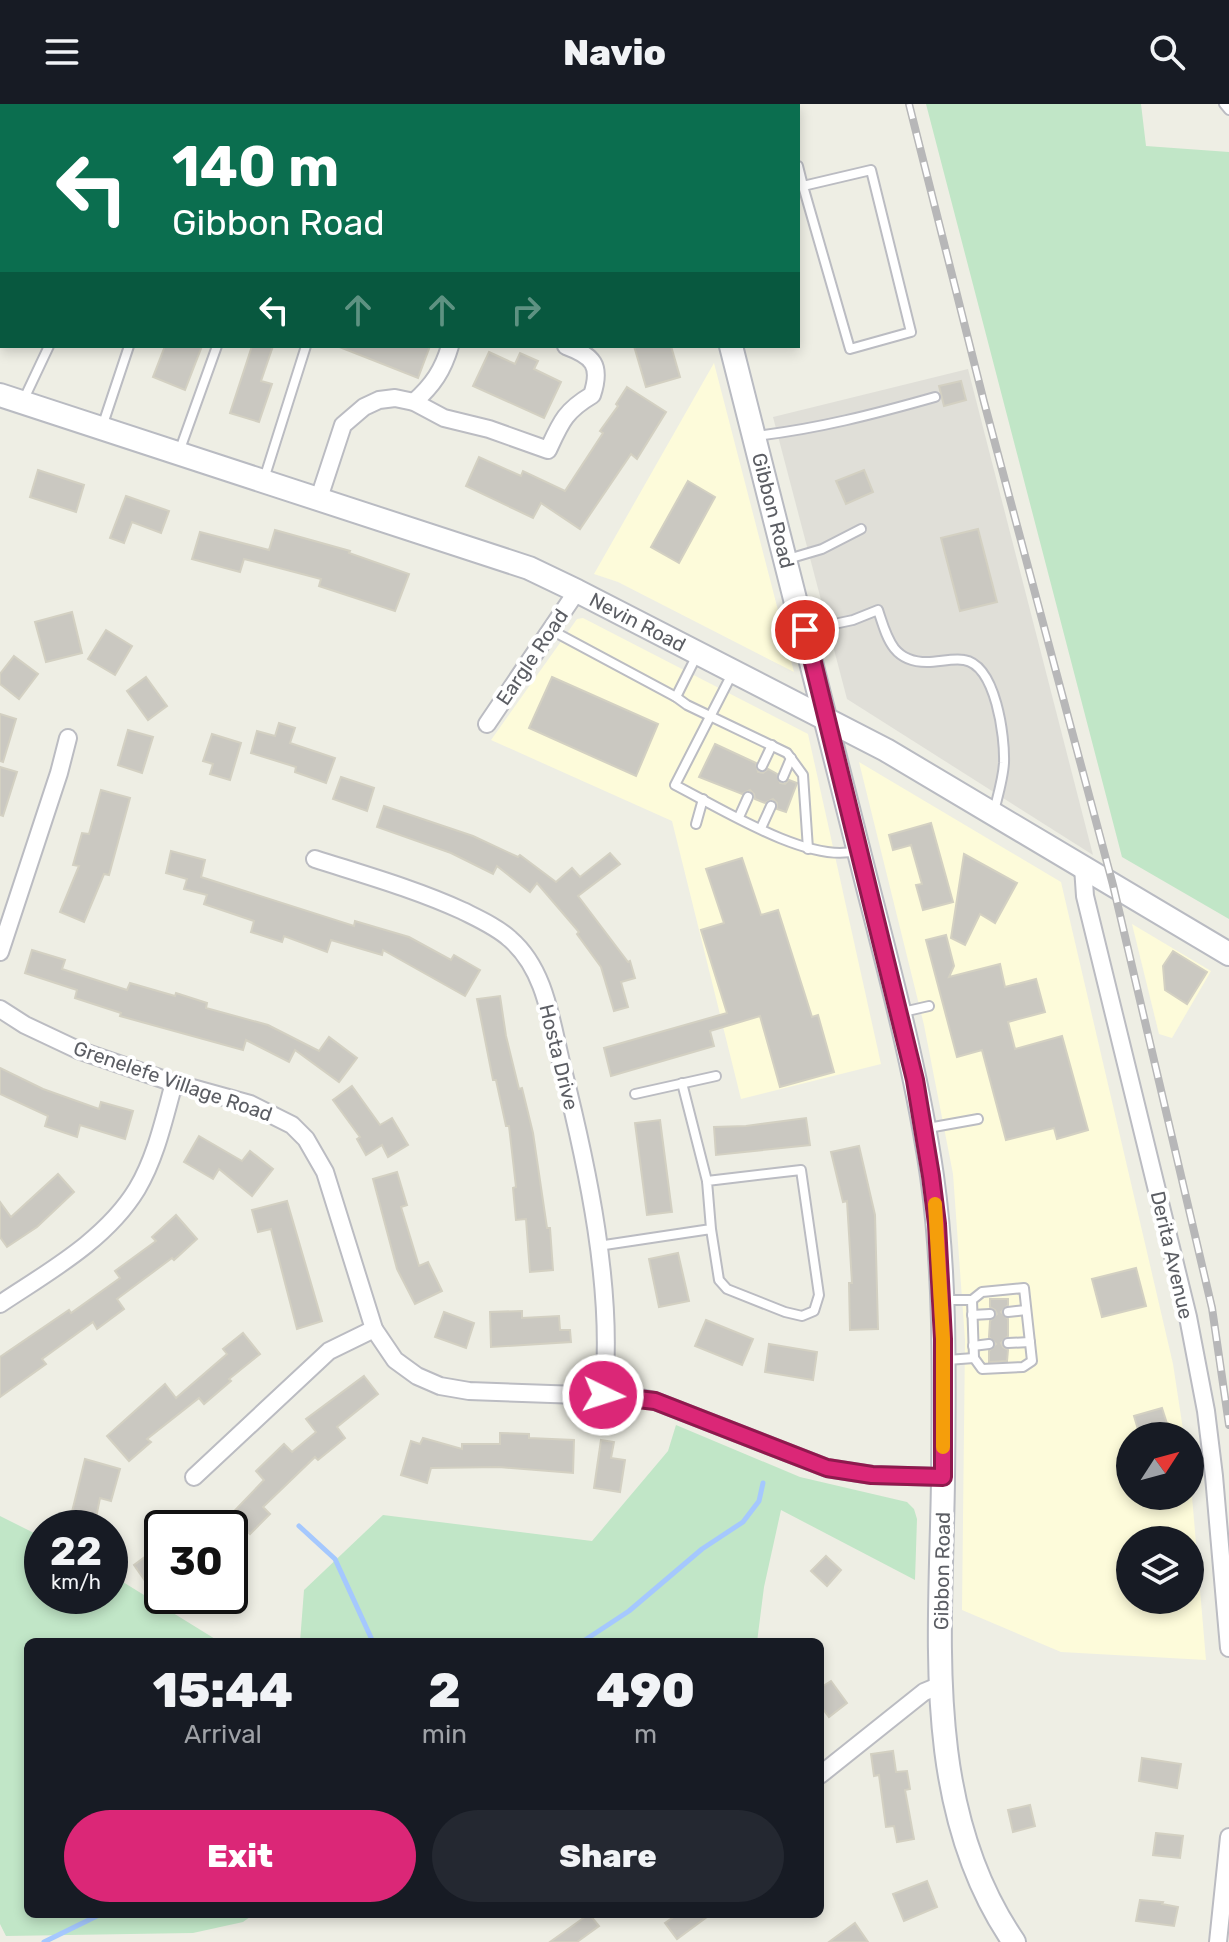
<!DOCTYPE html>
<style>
body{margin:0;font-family:Rubik,sans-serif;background:#242831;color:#f1f3f6;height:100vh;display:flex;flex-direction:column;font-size:30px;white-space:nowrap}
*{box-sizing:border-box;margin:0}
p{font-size:26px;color:#9ea1a6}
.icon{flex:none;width:44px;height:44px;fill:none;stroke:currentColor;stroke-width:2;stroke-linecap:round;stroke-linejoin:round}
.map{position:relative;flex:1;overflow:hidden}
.panel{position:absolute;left:24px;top:1534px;width:800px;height:280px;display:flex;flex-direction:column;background:#171b24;border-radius:12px;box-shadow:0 4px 12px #0003}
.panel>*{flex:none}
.banner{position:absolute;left:0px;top:0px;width:800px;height:244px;box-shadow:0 4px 12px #0003;background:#0b6e4f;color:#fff;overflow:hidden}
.needle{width:52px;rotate:54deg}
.controls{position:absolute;left:1116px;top:1318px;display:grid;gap:16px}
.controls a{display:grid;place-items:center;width:88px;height:88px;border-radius:50%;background:#171b24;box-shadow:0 4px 12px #0003;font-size:40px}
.speed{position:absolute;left:24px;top:1406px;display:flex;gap:16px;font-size:40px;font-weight:700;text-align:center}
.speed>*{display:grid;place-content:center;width:104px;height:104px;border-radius:50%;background:#171b24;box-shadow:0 4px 12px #0003;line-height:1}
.speed small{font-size:20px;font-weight:400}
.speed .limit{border:4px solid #111;border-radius:12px;background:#fff;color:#111}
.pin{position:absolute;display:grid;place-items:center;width:68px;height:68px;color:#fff;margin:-34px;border:4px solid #fff;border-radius:50%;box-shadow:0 2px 8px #0007}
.me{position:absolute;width:88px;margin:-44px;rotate:94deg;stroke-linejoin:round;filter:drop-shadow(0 0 6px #0008)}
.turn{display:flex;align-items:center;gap:28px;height:168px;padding:0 40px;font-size:36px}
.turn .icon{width:104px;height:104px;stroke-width:2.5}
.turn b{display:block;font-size:56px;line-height:68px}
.lanes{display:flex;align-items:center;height:76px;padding:0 40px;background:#0003;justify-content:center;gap:40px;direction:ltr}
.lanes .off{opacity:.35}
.eta{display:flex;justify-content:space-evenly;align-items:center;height:136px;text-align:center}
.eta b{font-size:48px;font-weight:800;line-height:56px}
.action{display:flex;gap:16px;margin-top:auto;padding:16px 40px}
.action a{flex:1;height:92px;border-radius:48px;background:#db2777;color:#fff;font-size:32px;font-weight:800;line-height:92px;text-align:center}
.action a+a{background:#242831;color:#f1f3f6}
header{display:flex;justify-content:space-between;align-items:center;height:104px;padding:0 40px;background:#171b24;font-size:36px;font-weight:800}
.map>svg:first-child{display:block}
</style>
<header><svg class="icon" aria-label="menu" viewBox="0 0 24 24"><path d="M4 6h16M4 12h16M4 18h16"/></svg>Navio<svg class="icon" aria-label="search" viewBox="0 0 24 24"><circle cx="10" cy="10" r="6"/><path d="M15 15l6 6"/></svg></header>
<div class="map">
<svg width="1229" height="1838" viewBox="0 0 1229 1838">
<rect width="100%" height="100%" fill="#eeeee4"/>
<!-- commercial -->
<g fill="#fdfbda" fill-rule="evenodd">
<path d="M714,259L794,568L618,478L594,470Z"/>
<path d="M583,514L808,630L881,960L741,995L672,717L491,636L577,515Z"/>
<path d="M859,658L1061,778L1173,1260L1184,1332H1130V1392H1190V1369L1206,1556L1061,1548L962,1506L965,1236L953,1070L924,921ZM1130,1436H1190V1496H1130Z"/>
<path d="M1132,820L1211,867L1172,934L1159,930Z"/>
</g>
<!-- industrial -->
<path fill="#e0dfd8" d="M968,265L1093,751L847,595L773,313Z"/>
<!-- green -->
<g fill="#c1e6c7">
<path d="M926,0H1141L1146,42L1229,48V815L1122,753Z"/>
<path d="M676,1321L800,1373L907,1398L914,1405L917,1415L915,1476L781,1406L764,1483L757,1538H300L304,1486L383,1411L592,1437L668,1347Z"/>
<path d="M0,1412L42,1433V1492H110V1470L220,1538H28V1810H254L243,1818L193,1829L6,1832L0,1820Z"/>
</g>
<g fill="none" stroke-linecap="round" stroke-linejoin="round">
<!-- stream -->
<g stroke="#a5c8fe" stroke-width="5">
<path d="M208,0L211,2"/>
<path d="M299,1422L335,1455L373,1538"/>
<path d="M582,1538L629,1507L702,1445L743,1418L759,1397L763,1379"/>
<path d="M44,1838L101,1810"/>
</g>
</g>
<!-- building -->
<g fill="#cac8c1" stroke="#d3d0c2" stroke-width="2">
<path d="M165,242H202L185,286L153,273Z"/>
<path d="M252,242H273L261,277L272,280L259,318L230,309Z"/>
<path d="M337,242H430L418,274Z"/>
<path d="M634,242H671L680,273L646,283Z"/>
<path d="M489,248L515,260L520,249L538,257L534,265L561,278L544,314L473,282Z"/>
<path d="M961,277L966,296L944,302L939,282Z"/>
<path d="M627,283L666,308L637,355L631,350L580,425L541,399L533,414L466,382L479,353L521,372L523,367L565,387L603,329L600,327L618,302L616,300Z"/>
<path d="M38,366L84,381L76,408L30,393Z"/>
<path d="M864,366L873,388L846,400L836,377Z"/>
<path d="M688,377L715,393L679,459L651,443Z"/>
<path d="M126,392L169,407L161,429L132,418L124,439L110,434Z"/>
<path d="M978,425L997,498L960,507L941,434Z"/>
<path d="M275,426L350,447L349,449L409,470L395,507L319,482L321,475L283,465L244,455L240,468L192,455L200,428L269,446Z"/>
<path d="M72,508L82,549L46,558L35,518Z"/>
<path d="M106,526L132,542L115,571L88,555Z"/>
<path d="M14,552L38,570L19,595L0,580V570Z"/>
<path d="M146,573L167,602L148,616L127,587Z"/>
<path d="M552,573L658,620L636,672L529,624Z"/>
<path d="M0,610L16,615L3,658L0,657Z"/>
<path d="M279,619L295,624L290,639L335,654L326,679L295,668L296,663L251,649L257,627L275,632Z"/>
<path d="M128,626L153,633L142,669L118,661Z"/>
<path d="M212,630L241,639L230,676L210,670L213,660L203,657Z"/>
<path d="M715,640L756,659L758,668L763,669L768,665L777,670L780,679L785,680L789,676L797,679L786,708L777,705V699L773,695L765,699L755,695L754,690L750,686L742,690L699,673Z"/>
<path d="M0,663L17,668L3,712L0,711Z"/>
<path d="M341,673L374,684L367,707L333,695Z"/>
<path d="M101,686L130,694L109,771L104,770L84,818L60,808L79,762L73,761L82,729L89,730Z"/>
<path d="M384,702L473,732L518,753L520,751L556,778L572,764L580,773L610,749L620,760L578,792L628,858L630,857L635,874L621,878L628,903L614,907L601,863L577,830L579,828L537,779L530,788L497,762L493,770L451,749L377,723Z"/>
<path d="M931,719L953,798L923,806L916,781L922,780L911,741L893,746L889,731Z"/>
<path d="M171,747L205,756L201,773L354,822L355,817L409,833L451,856L454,851L480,866L465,892L383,846L382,851L331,836L327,848L284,832L282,838L251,828L254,817L204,800L207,791L184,785L187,775L166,769Z"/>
<path d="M964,750L1017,779L995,819L980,810L965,841L951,834Z"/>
<path d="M742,754L761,811L778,806L812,913L818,911L834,968L780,983L760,912L710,927L714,942L611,972L604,944L727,909L701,826L724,819L706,765Z"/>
<path d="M946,831L954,862L949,873L1000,860L1005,883L1036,875L1045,908L1008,918L1015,945L1062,932L1088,1026L1057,1035L1054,1024L1006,1036L982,946L957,953L926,836Z"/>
<path d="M32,846L65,856L62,865L127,886L130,879L175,892L176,889L207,899L206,904L268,921L319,947L329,933L357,954L339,978L295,946L289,958L246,936L243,946L120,912L121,909L75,894L77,886L25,869Z"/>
<path d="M1173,847L1207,868L1187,900L1165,886L1163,862Z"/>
<path d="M500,892L506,932L519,985L522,984L533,1029L547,1124H550L553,1166L530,1168L526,1115L516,1116L513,1084L516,1083L509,1022H506L496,976H493L477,895Z"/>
<path d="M0,964L43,985L99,1005L101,998L133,1007L125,1035L80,1021L77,1033L45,1022L48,1012L0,990Z"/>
<path d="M352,982L380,1021L392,1014L408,1041L388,1053L382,1041L366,1051L357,1035L360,1033L333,996Z"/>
<path d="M806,1014L810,1041L716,1051L714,1023L746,1022Z"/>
<path d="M660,1016L672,1108L647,1111L635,1019Z"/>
<path d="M199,1032L242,1057L250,1047L273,1065L252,1092L219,1065L213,1075L184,1058Z"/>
<path d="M859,1042L875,1111L878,1225L850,1226L849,1179H852L847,1097L843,1098L831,1048Z"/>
<path d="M397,1068L407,1101L401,1103L419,1162L428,1158L442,1187L415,1200L397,1165L373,1075Z"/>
<path d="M58,1070L74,1088L37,1123L7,1143L0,1133V1098L11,1113Z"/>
<path d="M287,1097L322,1217L297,1225L271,1125L258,1128L252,1106Z"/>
<path d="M176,1111L197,1135L174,1156L172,1154L117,1195L124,1205L97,1225L93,1218L42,1255L46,1260L0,1293V1253L69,1206L71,1209L120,1174L115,1167L156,1137L152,1133Z"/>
<path d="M678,1149L689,1197L659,1203L649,1155Z"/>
<path d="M1136,1164L1146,1202L1102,1213L1092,1175Z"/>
<path d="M990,1195H1008V1201L1001,1208L1008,1215V1232L1001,1239L1003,1243L1008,1246L1007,1257L989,1258V1247L996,1240L989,1233L990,1217L997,1210L995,1206L990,1203Z"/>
<path d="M522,1207V1214L559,1212L560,1226H570L571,1238L491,1243L490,1208Z"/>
<path d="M444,1208L474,1219L466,1244L435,1233Z"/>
<path d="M706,1216L753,1235L742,1261L695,1242Z"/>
<path d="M243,1229L260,1250L229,1275L231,1277L204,1300L199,1294L147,1335L151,1338L129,1357L107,1332L165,1280L176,1294L227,1250L223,1245Z"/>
<path d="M769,1240L817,1248L813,1276L765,1268Z"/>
<path d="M364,1272L378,1290L337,1323L345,1334L318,1356L315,1353L263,1403L270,1410L250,1430L244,1424H218L264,1376L256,1367L284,1340L292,1348L316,1328L306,1315Z"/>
<path d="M1162,1304L1170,1329L1140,1332L1134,1312Z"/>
<path d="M500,1329L529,1330V1334L574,1336L573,1369L499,1363L431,1364L427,1379L401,1371L411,1337L420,1340L423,1334L462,1345V1340H500Z"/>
<path d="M601,1336L614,1338L611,1354L625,1356L620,1388L594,1384Z"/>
<path d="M85,1355L120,1365L111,1397L100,1394L94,1424H68Z"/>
<path d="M153,1447L162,1459V1471L148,1481L134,1461Z"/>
<path d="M826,1452L841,1466L827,1482L811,1467Z"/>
<path d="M831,1577L847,1599L829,1613L820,1601V1584Z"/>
<path d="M893,1647L896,1668L907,1667L910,1685L905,1686L914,1735L897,1738L894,1722L886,1723L879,1671L874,1672L871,1650Z"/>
<path d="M1142,1654L1181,1660L1177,1684L1139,1677Z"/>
<path d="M1030,1701L1035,1722L1013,1728L1008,1706Z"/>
<path d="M1156,1729L1183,1732L1180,1754L1153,1751Z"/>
<path d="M927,1777L937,1803L904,1817L893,1790Z"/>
<path d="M1140,1796L1163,1798L1162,1800L1178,1803L1174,1822L1136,1817Z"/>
<path d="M589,1810L599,1822L577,1838H550Z"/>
<path d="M678,1810H711L677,1835L665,1819Z"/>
<path d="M855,1819L868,1838H829Z"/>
</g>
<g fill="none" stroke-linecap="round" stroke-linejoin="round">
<!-- lane casing -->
<g stroke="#bbbcc2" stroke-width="12">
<g id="lane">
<path d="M781,0L782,2"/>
<path d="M1224,0L1229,6"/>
<path d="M798,62L803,82L850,245L911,228L871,66L803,82"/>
<path d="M0,104L2,107"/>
<path d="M0,121L2,115"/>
<path d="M23,297L49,242"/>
<path d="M102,323L129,242"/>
<path d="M755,332C817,325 875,310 935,293"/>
<path d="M179,348L217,242"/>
<path d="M264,375L306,242"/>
<path d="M788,455L822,445L861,425"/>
<path d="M551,526L676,593L687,601L787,649L803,671L808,745"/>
<path d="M806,526L853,516L878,506C887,533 892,558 927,558C939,558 953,554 964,556C996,561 1005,633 1004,659C1003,675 998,691 994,707"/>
<path d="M733,568L675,681C718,703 809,760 855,747"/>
<path d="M676,593L698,549"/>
<path d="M762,662L772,641"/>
<path d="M783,673L791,654"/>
<path d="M739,713L748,693"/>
<path d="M696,720L703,695"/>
<path d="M761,724L771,702"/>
<path d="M903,908L929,902"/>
<path d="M682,979L707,1077"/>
<path d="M635,990L716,972"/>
<path d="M928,1024L978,1015"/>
<path d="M598,1142L711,1125L707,1077L801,1066L819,1191L814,1207L802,1212L785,1208L727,1185L719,1176L711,1125"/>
<path d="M944,1196H972L982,1188L1024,1184L1032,1257L1023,1263L982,1265L974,1254L972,1196"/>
<path d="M1008,1208L1026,1206"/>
<path d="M972,1211L990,1210"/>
<path d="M1008,1239L1030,1238"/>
<path d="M973,1242L989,1240"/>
<path d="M947,1256L974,1254"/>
</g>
</g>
<!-- street casing -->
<g stroke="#bbbcc2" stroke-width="20">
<g id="street">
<path d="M506,0L512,2"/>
<path d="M355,2V0"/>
<path d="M414,298C433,281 443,266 450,242"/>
<path d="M319,394L343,321L364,303L379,296L395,294L414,298L444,314L489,325L548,346C561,318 565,307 592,291C602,261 593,252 566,242"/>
<path d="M487,620L577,487"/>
<path d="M315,755C365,771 415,785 463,807C479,815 497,823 510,835C546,866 551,918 562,962C587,1061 615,1189 603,1291"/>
<path d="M1083,763L1085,792L1188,1213L1206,1307L1214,1372L1229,1544"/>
<path d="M0,848L59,669L68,634"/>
<path d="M0,905L25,921L78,946L174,979L250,1000L292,1021L306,1035L325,1068L374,1225L395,1256L417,1272L440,1282L469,1287L636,1293L655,1297L827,1364L872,1371L943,1373"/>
<path d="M0,1200C48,1168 106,1136 137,1085C156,1053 164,1015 174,979"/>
<path d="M194,1373L329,1247L374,1225"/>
<path d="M820,1671L924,1588L941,1581"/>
<path d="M1218,1838L1229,1733"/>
</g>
</g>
<!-- secondary casing -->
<g stroke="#b9bbc2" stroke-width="26">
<g id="secondary">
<path d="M669,0L670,2"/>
<path id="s1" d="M731,242C774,409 817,576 858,744C885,852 916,961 932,1072C946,1172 944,1275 943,1376C941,1531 921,1703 1014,1838"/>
<path id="s2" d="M0,291L529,464L577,487L886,646L1229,850"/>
</g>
</g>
<!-- lane -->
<use href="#lane" stroke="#fff" stroke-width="8"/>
<!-- street -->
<use href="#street" stroke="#fff" stroke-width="16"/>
<!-- secondary -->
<use href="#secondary" stroke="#fff" stroke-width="22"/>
<!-- rail casing -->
<g stroke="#b7b7b8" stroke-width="8">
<path id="rail" d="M909,0L984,298L1113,781L1212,1204L1229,1321"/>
</g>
<!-- rail -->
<use href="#rail" stroke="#fff" stroke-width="5" stroke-dasharray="15" stroke-linecap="butt"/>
</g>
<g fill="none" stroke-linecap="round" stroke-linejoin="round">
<!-- route casing -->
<g stroke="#8e194d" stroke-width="20">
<path id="route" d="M603,1291L655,1297L827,1364L872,1371L943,1373V1235L937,1120L931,1072L915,976L805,526"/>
</g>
<!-- route -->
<use href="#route" stroke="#db2777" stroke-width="14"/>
<!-- slow -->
<path stroke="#f59e0b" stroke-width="14" d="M935,1100L943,1235V1343"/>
</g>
<g text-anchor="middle" stroke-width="8" stroke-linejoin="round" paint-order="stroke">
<!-- street labels -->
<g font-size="20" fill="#5c5e64" stroke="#fff">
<text dy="7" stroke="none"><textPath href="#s1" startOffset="170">Gibbon Road</textPath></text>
<text dy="7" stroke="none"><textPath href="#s2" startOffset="678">Nevin Road</textPath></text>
<text transform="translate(532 553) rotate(-56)" y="7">Eargle Road</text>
<text transform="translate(559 953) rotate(76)" y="7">Hosta Drive</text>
<text transform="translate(173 977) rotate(19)" y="7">Grenelefe Village Road</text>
<text transform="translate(1172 1151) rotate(77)" y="7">Derita Avenue</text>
<text transform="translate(942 1467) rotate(-89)" y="7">Gibbon Road</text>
</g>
</g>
</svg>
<div class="controls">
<a><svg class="needle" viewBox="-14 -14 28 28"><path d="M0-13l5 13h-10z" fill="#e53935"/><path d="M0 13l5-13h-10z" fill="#9ea1a6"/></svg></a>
<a><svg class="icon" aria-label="layers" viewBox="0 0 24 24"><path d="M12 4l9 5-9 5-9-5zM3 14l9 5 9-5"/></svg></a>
</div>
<div class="speed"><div>22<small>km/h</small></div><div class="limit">30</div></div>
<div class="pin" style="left:805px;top:526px;background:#d93025"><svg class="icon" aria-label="arrive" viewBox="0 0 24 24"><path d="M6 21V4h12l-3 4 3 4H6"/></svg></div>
<svg class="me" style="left:603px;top:1291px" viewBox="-20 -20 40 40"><circle r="17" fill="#db2777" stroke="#fff" stroke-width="3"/><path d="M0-11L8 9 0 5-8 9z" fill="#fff"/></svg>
<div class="banner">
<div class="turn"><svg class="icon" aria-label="left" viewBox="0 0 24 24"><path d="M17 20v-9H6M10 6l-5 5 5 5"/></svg><div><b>140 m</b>Gibbon Road</div></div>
<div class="lanes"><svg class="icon" aria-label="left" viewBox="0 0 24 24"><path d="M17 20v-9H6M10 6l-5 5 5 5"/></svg><svg class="icon off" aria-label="ahead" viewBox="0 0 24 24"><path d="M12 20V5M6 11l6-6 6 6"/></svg><svg class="icon off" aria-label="ahead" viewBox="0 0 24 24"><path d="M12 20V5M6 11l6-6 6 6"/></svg><svg class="icon off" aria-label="right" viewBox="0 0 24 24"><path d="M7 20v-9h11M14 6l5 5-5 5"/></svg></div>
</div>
<section class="panel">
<div class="eta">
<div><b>15:44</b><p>Arrival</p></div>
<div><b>2</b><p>min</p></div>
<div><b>490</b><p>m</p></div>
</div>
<div class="action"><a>Exit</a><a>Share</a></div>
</section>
</div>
